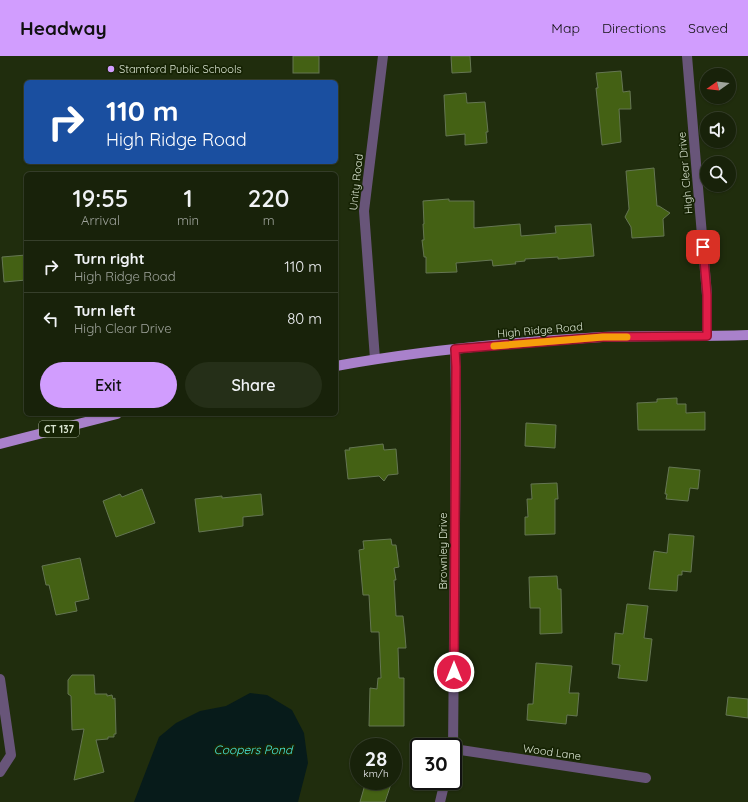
<!DOCTYPE html>
<style>
body{margin:0;font-family:Quicksand,sans-serif;background:#252f18;color:#f1f3f6;height:100vh;display:flex;flex-direction:column;font-size:15px;white-space:nowrap}
*{box-sizing:border-box;margin:0}
p{font-size:13px;color:#9fa49c}
.icon{flex:none;width:22px;height:22px;fill:none;stroke:currentColor;stroke-width:2;stroke-linecap:round;stroke-linejoin:round}
.map{position:relative;flex:1;overflow:hidden}
.drawer{position:absolute;left:24px;top:116px;width:314px;height:244px;display:flex;flex-direction:column;background:#18220a;border-radius:6px;box-shadow:0 1px 3px #0004,0 0 0 1px #363f2b}
.drawer>*{flex:none}
.hud{position:absolute;left:24px;top:24px;width:314px;height:84px;border-radius:6px;box-shadow:0 1px 3px #0004,0 0 0 1px #363f2b;background:#1a4fa0;color:#fff;overflow:hidden}
.needle{width:26px;rotate:256deg}
.fabs{position:absolute;left:700px;top:12px;display:grid;gap:8px}
.fabs a{display:grid;place-items:center;width:36px;height:36px;border-radius:50%;background:#18220a;box-shadow:0 1px 3px #0004,0 0 0 1px #363f2b;font-size:20px}
.speed{position:absolute;left:350px;top:682px;display:flex;gap:8px;font-size:20px;font-weight:700;text-align:center}
.speed>*{display:grid;place-content:center;width:52px;height:52px;border-radius:50%;background:#18220a;box-shadow:0 1px 3px #0004,0 0 0 1px #363f2b;line-height:1}
.speed small{font-size:10px;font-weight:400}
.speed .limit{border:2px solid #111;border-radius:6px;background:#fff;color:#111}
.pin{position:absolute;display:grid;place-items:center;width:34px;height:34px;color:#fff;margin:-17px;border-radius:8px;box-shadow:0 2px 6px #0006}
.me{position:absolute;width:44px;margin:-22px;rotate:0deg;stroke-linejoin:round;filter:drop-shadow(0 0 3px #0008)}
.turn{display:flex;align-items:center;gap:14px;height:84px;padding:0 16px;font-size:18px}
.turn .icon{width:52px;height:52px;stroke-width:2.5}
.turn b{display:block;font-size:28px;line-height:34px}
.eta{display:flex;justify-content:space-evenly;align-items:center;height:68px;text-align:center}
.eta b{font-size:24px;font-weight:600;line-height:28px}
.action{display:flex;gap:8px;margin-top:auto;padding:8px 16px}
.action a{flex:1;height:46px;border-radius:24px;background:#d19dfe;color:#111;font-size:16px;font-weight:600;line-height:46px;text-align:center}
.action a+a{background:#252f18;color:#f1f3f6}
ul{padding:0;list-style:none}
li{display:flex;align-items:center;gap:12px;height:52px;padding:0 16px;border-top:1px solid #363f2b}
li div{flex:1}
li b{display:block;font-size:15px}
li em{font-style:normal}
header{display:flex;align-items:center;gap:24px;box-sizing:border-box;height:56px;padding:0 20px;background:#d19dfe;color:#111}
header strong{font-size:19px}
nav{display:flex;gap:22px;margin-inline-start:auto;font-size:14px}
.map>svg:first-child{display:block}
</style>
<header>
<strong>Headway</strong>
<nav><a>Map</a><a>Directions</a><a>Saved</a></nav>
</header>
<div class="map">
<svg width="748" height="746" viewBox="0 0 748 746">
<rect width="100%" height="100%" fill="#202d0d"/>
<!-- water -->
<path fill="#071b1a" d="M250,637L267,639L292,654L304,677L308,707L298,746H134L159,681L176,667L200,655L226,650Z"/>
<!-- building -->
<g fill="#446114" stroke="#657653">
<rect x="293" y="0" width="26" height="17"/>
<path d="M451,0H470L471,16L452,17Z"/>
<path d="M621,15L623,36L630,35L631,53H619L621,86L602,89L596,32H598L596,17Z"/>
<path d="M466,37L467,47L485,46L488,76H486L487,87L465,89V78L446,80L444,39Z"/>
<path d="M654,112L657,150H659L670,157L663,163L664,180L632,182L631,171L625,161L629,153L626,115Z"/>
<path d="M449,143V145H474V172L520,168L521,180L556,177L555,170L591,168L594,200L558,203V201L525,203V205L515,206L516,208H514L493,210L492,204L456,207L457,216L426,217V201H424L422,184H424L423,168H424L423,145Z"/>
<path d="M26,199V224L4,226L2,201Z"/>
<path d="M677,342V348H686V357L705,356V374H638L637,347L657,346V343Z"/>
<path d="M526,367L556,369L555,392L525,390Z"/>
<path d="M383,388L384,394L396,393L398,418L388,419L384,425L379,420L348,423L345,394H350L349,392Z"/>
<path d="M669,411L700,414L698,433L690,432L688,445L666,443L667,438H665Z"/>
<path d="M557,427L558,443H555V478L525,479V461H528L527,443H532L531,428Z"/>
<path d="M142,433L155,467L116,481L103,445L120,438L122,441Z"/>
<path d="M261,438L263,459L243,461V470L199,476L195,443L222,440V442Z"/>
<path d="M669,478L694,480L691,516L682,515V519H678L677,535L649,533L654,495L667,497Z"/>
<path d="M391,483L392,489H396L399,511L394,512L396,524H394L396,560H403L405,579L406,592H398L399,622H404V670H369L370,632L377,633L378,622H381L379,576H371L369,539H363L359,494L364,493L363,485Z"/>
<path d="M80,502L89,543L75,546L77,555L56,559L49,529H46L42,510Z"/>
<path d="M557,520L558,533H561L562,577L540,578V552H530L529,521Z"/>
<path d="M627,548L648,550L644,582L652,583L647,625L618,622L620,609L612,608L615,577L623,578Z"/>
<path d="M536,607L572,610L569,637H579L577,660L567,659L566,668L527,664L528,648H533Z"/>
<path d="M72,619H94L95,638H107V640L112,639L113,643L115,642L116,678H114V681H108V683L96,684L104,716L74,724L84,673L72,674L71,640L68,638V624Z"/>
<path d="M728,641L748,643V662L726,659Z"/>
<path d="M366,725H392L385,746H360Z"/>
</g>
<g fill="none" stroke-linecap="round" stroke-linejoin="round">
<!-- street -->
<g stroke="#685579" stroke-width="10">
<path d="M687,0L707,239V280"/>
<path d="M375,303L364,155L383,0"/>
<path d="M0,623L11,699L0,716"/>
<path d="M454,693L646,722"/>
<path d="M453,696L456,355L455,293"/>
<path d="M440,746L445,725"/>
</g>
<!-- primary -->
<g stroke="#a981cb" stroke-width="10">
<path d="M336,310C424,294 513,286 602,281C650,279 699,281 748,279"/>
<path d="M0,388L117,358"/>
</g>
</g>
<g fill="none" stroke-linecap="round" stroke-linejoin="round">
<!-- route casing -->
<g stroke="#92132f" stroke-width="10">
<path id="route" d="M454,616L456,311L455,293L603,281L707,280V239L703,191"/>
</g>
<!-- route -->
<use href="#route" stroke="#e11d48" stroke-width="7"/>
<!-- slow -->
<path stroke="#f59e0b" stroke-width="7" d="M494,290L603,281H627"/>
</g>
<!-- markers -->
<circle fill="#d19dfe" stroke="#162304" stroke-width="1.5" cx="111" cy="13" r="4"/>
<g text-anchor="middle" stroke-width="3.5" stroke-linejoin="round" paint-order="stroke">
<!-- shield labels -->
<rect fill="#162304" stroke="#9ea993" stroke-width="1" x="39" y="365" width="40" height="16" rx="3"/>
<g font-size="10" font-weight="bold" fill="#d9e3d0">
<text x="59" y="377">CT 137</text>
</g>
<!-- poi labels -->
<g font-size="11" fill="#d9e3d0" stroke="#162304" text-anchor="start">
<text x="119" y="17">Stamford Public Schools</text>
</g>
<!-- street labels -->
<g font-size="11" fill="#d9e3d0" stroke="#162304">
<text transform="translate(685 117) rotate(-95)" y="4">High Clear Drive</text>
<text transform="translate(356 126) rotate(-84)" y="4">Unity Road</text>
<text transform="translate(540 274) rotate(-5)" y="4">High Ridge Road</text>
<text transform="translate(443 495) rotate(-90)" y="4">Brownley Drive</text>
<text transform="translate(552 696) rotate(8)" y="4">Wood Lane</text>
</g>
<!-- water labels -->
<g font-size="12" font-style="italic" fill="#49ebe0" stroke="#162304">
<text x="253" y="698">Coopers Pond</text>
</g>
</g>
</svg>
<div class="fabs">
<a><svg class="needle" viewBox="-14 -14 28 28"><path d="M0-13l5 13h-10z" fill="#e53935"/><path d="M0 13l5-13h-10z" fill="#9fa49c"/></svg></a>
<a><svg class="icon" aria-label="sound" viewBox="0 0 24 24"><path d="M4 9h4l5-4v14l-5-4H4zM17 9q2 3 0 6"/></svg></a>
<a><svg class="icon" aria-label="search" viewBox="0 0 24 24"><circle cx="10" cy="10" r="6"/><path d="M15 15l6 6"/></svg></a>
</div>
<div class="speed"><div>28<small>km/h</small></div><div class="limit">30</div></div>
<div class="pin" style="left:703px;top:191px;background:#d93025"><svg class="icon" aria-label="arrive" viewBox="0 0 24 24"><path d="M6 21V4h12l-3 4 3 4H6"/></svg></div>
<svg class="me" style="left:454px;top:616px" viewBox="-20 -20 40 40"><circle r="17" fill="#e11d48" stroke="#fff" stroke-width="3"/><path d="M0-11L8 9 0 5-8 9z" fill="#fff"/></svg>
<div class="hud">
<div class="turn"><svg class="icon" aria-label="right" viewBox="0 0 24 24"><path d="M7 20v-9h11M14 6l5 5-5 5"/></svg><div><b>110 m</b>High Ridge Road</div></div>
</div>
<section class="drawer">
<div class="eta">
<div><b>19:55</b><p>Arrival</p></div>
<div><b>1</b><p>min</p></div>
<div><b>220</b><p>m</p></div>
</div>
<ul>
<li><svg class="icon" aria-label="right" viewBox="0 0 24 24"><path d="M7 20v-9h11M14 6l5 5-5 5"/></svg><div><b>Turn right</b><p>High Ridge Road</p></div><em>110 m</em></li>
<li><svg class="icon" aria-label="left" viewBox="0 0 24 24"><path d="M17 20v-9H6M10 6l-5 5 5 5"/></svg><div><b>Turn left</b><p>High Clear Drive</p></div><em>80 m</em></li>
</ul>
<div class="action"><a>Exit</a><a>Share</a></div>
</section>
</div>
